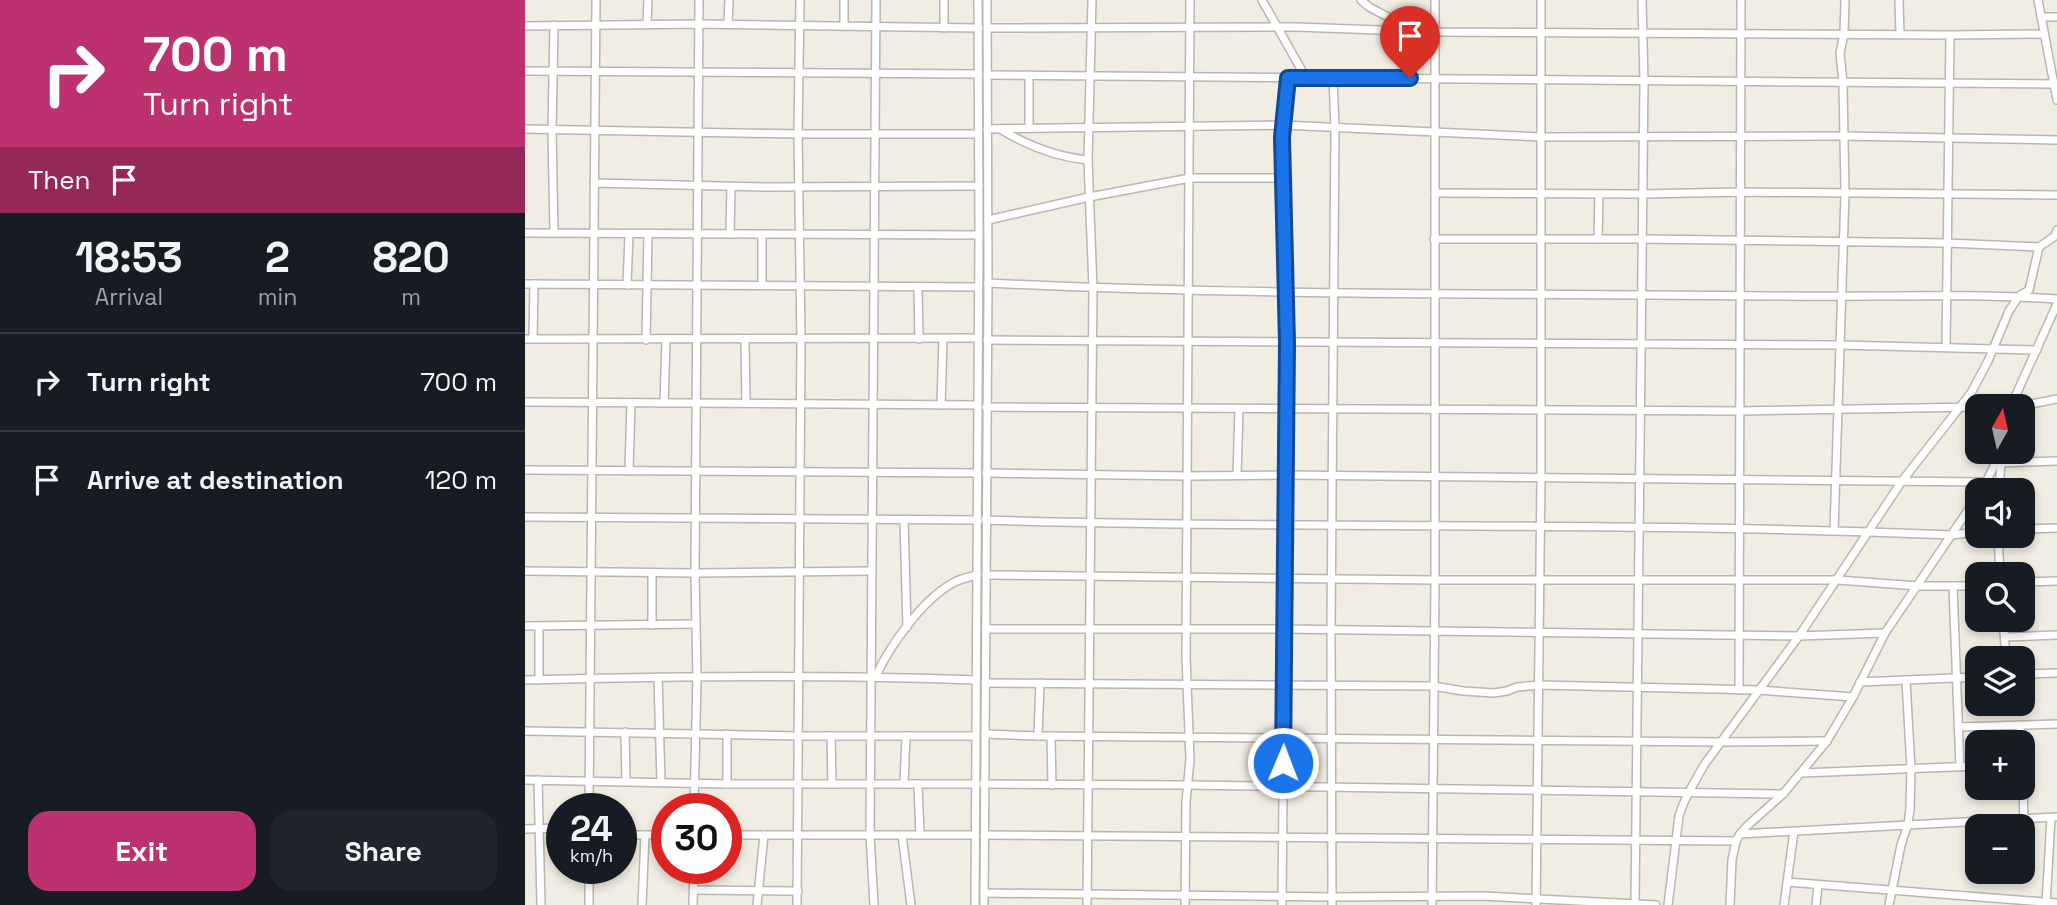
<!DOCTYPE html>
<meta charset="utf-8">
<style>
body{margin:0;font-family:"Space Grotesk",sans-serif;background:#20242c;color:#f1f3f6;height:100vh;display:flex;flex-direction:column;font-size:26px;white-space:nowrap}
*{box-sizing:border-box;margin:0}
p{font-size:23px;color:#9ea1a6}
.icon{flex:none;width:38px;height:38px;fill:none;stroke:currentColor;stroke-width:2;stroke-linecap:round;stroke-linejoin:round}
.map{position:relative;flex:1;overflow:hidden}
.details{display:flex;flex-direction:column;background:#171b24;width:525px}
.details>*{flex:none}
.hud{background:#bc326f;color:#fff;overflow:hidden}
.needle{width:46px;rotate:8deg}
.controls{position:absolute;left:1440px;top:394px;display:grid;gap:14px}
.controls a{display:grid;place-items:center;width:70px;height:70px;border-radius:14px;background:#171b24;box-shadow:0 4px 10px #0003;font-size:35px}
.speed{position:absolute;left:21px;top:793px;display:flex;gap:14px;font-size:35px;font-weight:700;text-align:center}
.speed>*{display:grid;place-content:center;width:91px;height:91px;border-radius:50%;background:#171b24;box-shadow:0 4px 10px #0003;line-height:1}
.speed small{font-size:18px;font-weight:400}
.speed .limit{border:10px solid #d22;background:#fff;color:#111}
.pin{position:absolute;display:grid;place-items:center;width:60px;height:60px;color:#fff;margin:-72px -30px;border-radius:50% 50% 50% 0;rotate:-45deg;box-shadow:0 0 7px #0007}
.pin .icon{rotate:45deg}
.me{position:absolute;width:77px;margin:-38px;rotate:1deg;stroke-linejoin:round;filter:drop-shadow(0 0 5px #0008)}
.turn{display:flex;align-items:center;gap:24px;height:147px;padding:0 28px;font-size:32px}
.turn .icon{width:91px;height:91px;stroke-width:2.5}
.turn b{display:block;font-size:49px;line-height:60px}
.then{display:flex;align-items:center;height:66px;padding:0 28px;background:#0003;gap:14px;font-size:26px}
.eta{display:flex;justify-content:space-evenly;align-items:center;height:119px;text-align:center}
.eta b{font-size:42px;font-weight:600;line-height:49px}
.action{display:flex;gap:14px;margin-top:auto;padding:14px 28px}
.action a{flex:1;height:80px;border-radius:21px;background:#bc326f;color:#fff;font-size:28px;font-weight:600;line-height:80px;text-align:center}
.action a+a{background:#20242c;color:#f1f3f6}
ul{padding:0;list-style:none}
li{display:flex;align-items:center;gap:21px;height:98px;padding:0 28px;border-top:2px solid #363941}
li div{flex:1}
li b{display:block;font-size:26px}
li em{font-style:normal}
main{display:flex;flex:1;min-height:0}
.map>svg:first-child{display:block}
</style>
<main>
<section class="details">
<div class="hud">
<div class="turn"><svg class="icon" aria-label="right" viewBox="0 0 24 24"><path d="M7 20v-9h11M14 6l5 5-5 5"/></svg><div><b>700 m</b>Turn right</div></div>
<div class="then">Then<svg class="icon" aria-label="arrive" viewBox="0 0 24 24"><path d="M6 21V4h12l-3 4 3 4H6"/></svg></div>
</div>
<div class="eta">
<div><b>18:53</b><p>Arrival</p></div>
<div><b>2</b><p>min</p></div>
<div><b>820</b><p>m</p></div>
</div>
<ul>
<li><svg class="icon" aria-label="right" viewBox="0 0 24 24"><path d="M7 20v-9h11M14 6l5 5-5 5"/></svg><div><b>Turn right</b></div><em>700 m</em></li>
<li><svg class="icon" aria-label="arrive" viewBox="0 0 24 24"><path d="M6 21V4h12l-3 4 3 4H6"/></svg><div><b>Arrive at destination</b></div><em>120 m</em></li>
</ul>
<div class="action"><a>Exit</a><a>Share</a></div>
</section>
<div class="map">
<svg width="1532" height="905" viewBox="0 0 1532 905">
<rect width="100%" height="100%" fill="#f1ede3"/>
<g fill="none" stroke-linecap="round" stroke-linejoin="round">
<!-- minor casing -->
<g stroke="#bab6ad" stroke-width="10">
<g id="minor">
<path d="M737,0L781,78"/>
<path d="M836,0L844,7L886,29"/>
<path d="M1374,0L1375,34"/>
<path d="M1513,0L1532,100"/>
<path d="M1516,17H1532"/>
<path d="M122,24L123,0"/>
<path d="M203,24L204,0"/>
<path d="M0,26L174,24L454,28"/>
<path d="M319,26V0"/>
<path d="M419,28V0"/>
<path d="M463,28L771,27L910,32L1425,35L1519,34"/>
<path d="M0,71L453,74"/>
<path d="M462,75L1529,84"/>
<path d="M504,75V128"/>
<path d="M0,129L273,134H453"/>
<path d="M462,129L758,125L1015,137L1318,136L1532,140"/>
<path d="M475,129C503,146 530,157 563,160"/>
<path d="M69,183L241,187L454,186"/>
<path d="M910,193L1117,194L1215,192L1532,195"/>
<path d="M463,220L564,197L665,178H758"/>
<path d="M0,233L454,235"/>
<path d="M29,233L27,130L29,25"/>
<path d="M205,234L206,187"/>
<path d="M909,239H1117L1422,243L1514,247L1530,236L1532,230"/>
<path d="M1073,239L1074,194"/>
<path d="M463,283C728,296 993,293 1258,296C1349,297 1441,293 1532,299"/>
<path d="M0,284L453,287"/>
<path d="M102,285L104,234"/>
<path d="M237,285V235"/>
<path d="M393,287L394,339"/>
<path d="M0,339L453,338"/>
<path d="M8,339L9,284"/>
<path d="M121,340L123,234"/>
<path d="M220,340L221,403"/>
<path d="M462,340L1315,345L1512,350"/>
<path d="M1421,347L1425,35"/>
<path d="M0,402L452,405"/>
<path d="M139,403L141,340"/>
<path d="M416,405L418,339"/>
<path d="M1486,406L1532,304"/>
<path d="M461,407L1215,411L1452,407"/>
<path d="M1498,410L1506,404L1532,399"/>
<path d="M1470,463L1532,461"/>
<path d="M0,470L452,473"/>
<path d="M104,471L106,403"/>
<path d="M461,473L663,476L761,475L1461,482"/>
<path d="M712,475L714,409"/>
<path d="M1457,490L1476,452"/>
<path d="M1474,490L1476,463"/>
<path d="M0,517L452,520"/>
<path d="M379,520L382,627"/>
<path d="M460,520C783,530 1105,521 1427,535L1452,532"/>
<path d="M1498,529L1532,528"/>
<path d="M1309,531L1320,193L1318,83L1315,53L1319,34L1320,0"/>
<path d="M1473,536L1475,574"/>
<path d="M0,571L170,573L347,571"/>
<path d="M461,575L910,580H1313L1393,586H1452"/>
<path d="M1498,582L1532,581"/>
<path d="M1428,587L1435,767"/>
<path d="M1478,620L1481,658"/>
<path d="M127,625V573"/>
<path d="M0,626L171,624"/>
<path d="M14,626V680"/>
<path d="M461,629H759L1274,636L1360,633"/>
<path d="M1480,637L1532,635"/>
<path d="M1498,674L1532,673"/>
<path d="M351,676C365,645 397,601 426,584C434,579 443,577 452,575"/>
<path d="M133,677L136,782"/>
<path d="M0,680C150,676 301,674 451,680"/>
<path d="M1335,682L1452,677"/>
<path d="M460,683L908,686L938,691L969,693L982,691L992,687L1014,685L1233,690L1328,697"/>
<path d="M1214,690L1216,0"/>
<path d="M1495,725L1496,742"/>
<path d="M1433,727L1532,724"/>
<path d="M0,731L274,736H450"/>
<path d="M100,732L101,781"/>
<path d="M460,734L513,736L515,683"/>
<path d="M306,736L307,784"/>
<path d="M513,736L1196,742L1302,741"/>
<path d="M526,736L527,785"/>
<path d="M1277,773L1452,766"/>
<path d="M0,780L202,784H450"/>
<path d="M13,780L16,905"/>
<path d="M202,784V734"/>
<path d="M379,784L381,736"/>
<path d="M393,784L395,835"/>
<path d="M458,784L662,785L1258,794"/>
<path d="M1498,788L1499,820"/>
<path d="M64,808L71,0"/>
<path d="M169,808L172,677L170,573L174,0"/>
<path d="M0,829L37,828"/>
<path d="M1215,834L1532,817"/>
<path d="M96,835H142"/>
<path d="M201,835H450"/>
<path d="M377,835L386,905"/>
<path d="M459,835L1211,841"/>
<path d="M1262,882L1532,903"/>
<path d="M169,890L273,891"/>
<path d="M459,893L807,897L958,896L1131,905"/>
<path d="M1110,904L1119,81L1117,0"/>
<path d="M64,905V868"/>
<path d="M117,905L120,835"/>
<path d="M168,905L169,868"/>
<path d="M232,905L239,835"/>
<path d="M272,905L276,340L273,134L275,0"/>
<path d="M349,905L345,835L351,0"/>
<path d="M450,905L454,235L453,0"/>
<path d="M459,905L463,283L462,0"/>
<path d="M562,905L568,288L563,160L567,0"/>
<path d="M660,905L661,802L665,759L661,657L665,0"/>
<path d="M757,905L762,343L757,137L763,78"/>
<path d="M807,905L806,631L810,128L808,78"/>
<path d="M907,905L910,580V0"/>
<path d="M1011,905L1016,477V0"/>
<path d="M1143,905L1154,816C1159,797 1170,782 1179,765L1274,636L1377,481L1446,393L1463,361L1484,311L1494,296L1504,290L1514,247"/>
<path d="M1205,905L1207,860L1211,841L1215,834L1222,826L1258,794L1302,741L1328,697L1360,633L1452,497"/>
<path d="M1259,905L1269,831"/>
<path d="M1291,905L1293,885"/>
<path d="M1364,905L1376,845L1383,824L1385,809L1386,769L1381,680"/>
<path d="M1521,905L1526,818"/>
</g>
</g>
<!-- minor -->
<use href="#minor" stroke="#fff" stroke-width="7"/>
</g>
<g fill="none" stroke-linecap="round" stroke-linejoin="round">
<!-- route casing -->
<g stroke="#114b97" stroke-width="18">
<path id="route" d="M758,763L762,343L757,137L763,78H885"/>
</g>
<!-- route -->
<use href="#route" stroke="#1a73e8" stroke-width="12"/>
</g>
</svg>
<div class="controls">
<a><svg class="needle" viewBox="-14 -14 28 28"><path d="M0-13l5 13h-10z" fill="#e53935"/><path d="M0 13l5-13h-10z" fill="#9ea1a6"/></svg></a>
<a><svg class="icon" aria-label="sound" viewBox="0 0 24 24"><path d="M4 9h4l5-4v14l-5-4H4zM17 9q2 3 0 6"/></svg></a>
<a><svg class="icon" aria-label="search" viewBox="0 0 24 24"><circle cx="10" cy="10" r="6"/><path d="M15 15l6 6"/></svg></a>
<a><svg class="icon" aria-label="layers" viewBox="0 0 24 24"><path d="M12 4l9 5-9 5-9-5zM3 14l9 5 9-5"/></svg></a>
<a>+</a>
<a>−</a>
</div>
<div class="speed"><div>24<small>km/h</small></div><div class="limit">30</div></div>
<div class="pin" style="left:885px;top:78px;background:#d93025"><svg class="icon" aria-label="arrive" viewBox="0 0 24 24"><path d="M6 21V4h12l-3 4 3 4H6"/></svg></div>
<svg class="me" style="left:758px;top:763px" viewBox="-20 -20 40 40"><circle r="17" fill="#1a73e8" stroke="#fff" stroke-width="3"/><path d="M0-11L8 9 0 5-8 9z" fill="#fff"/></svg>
</div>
</main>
